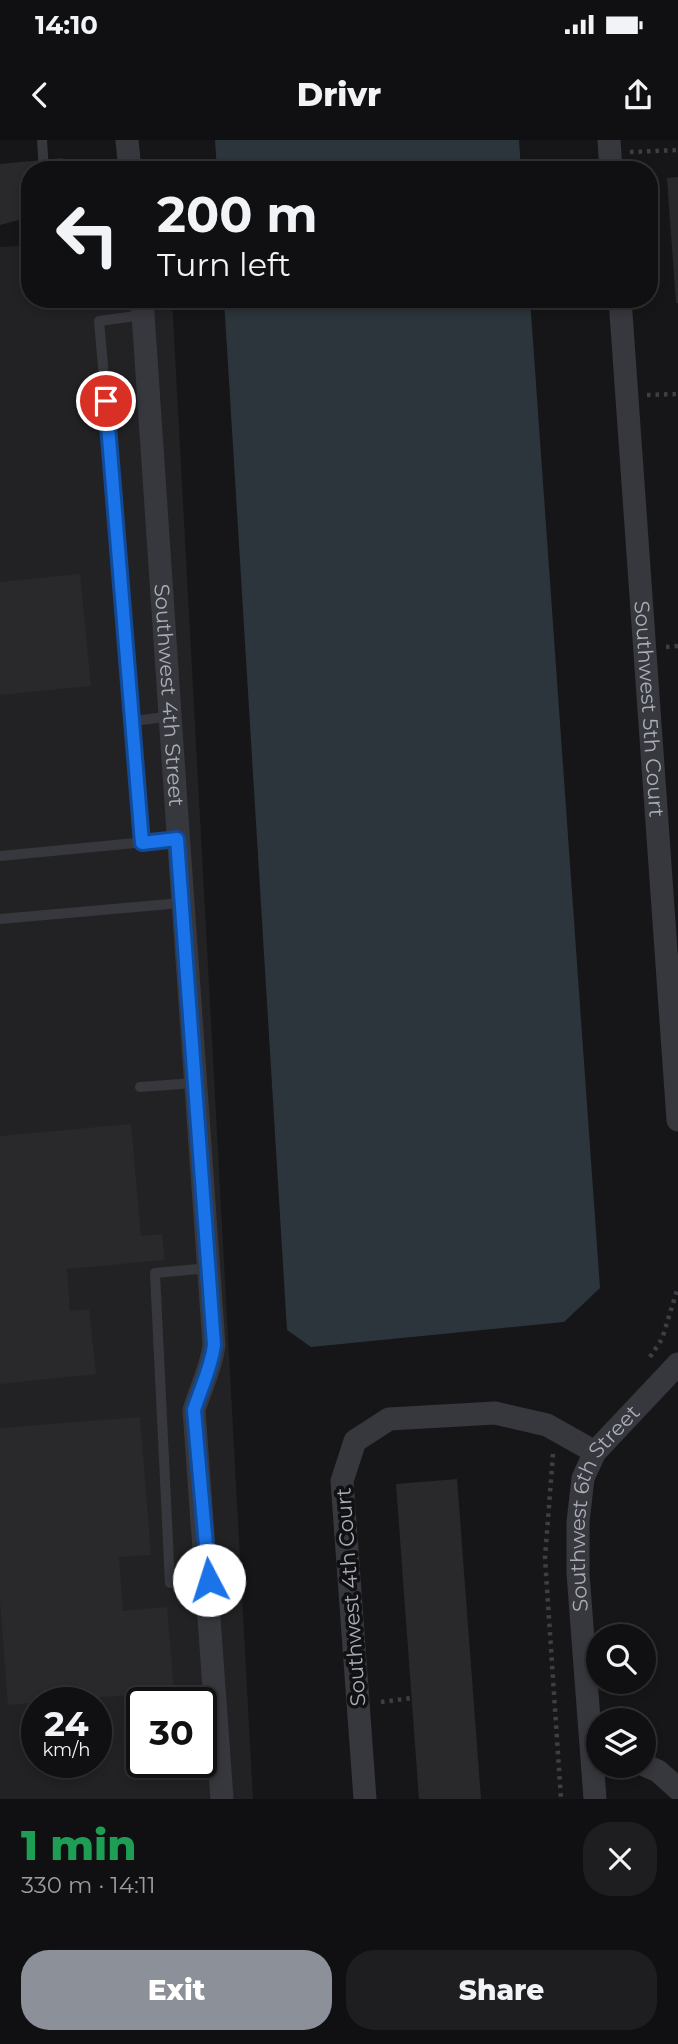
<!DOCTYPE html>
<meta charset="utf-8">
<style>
body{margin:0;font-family:Montserrat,sans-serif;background:#1e1e20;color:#f1f3f6;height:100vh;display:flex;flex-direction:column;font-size:26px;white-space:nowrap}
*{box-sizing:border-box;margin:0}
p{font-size:23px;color:#9c9d9f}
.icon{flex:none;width:38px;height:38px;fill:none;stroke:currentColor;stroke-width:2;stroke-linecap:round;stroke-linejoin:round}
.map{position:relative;height:1659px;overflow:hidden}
.drawer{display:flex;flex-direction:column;background:#101012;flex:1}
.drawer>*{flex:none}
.guide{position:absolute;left:21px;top:21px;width:637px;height:147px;border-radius:28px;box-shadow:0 4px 10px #0003,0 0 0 2px #303032;background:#101012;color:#f1f3f6;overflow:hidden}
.fabs{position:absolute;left:586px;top:1484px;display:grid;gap:14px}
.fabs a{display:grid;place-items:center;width:70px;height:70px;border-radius:50%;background:#101012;box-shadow:0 4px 10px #0003,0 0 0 2px #303032;font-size:35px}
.speed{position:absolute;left:21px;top:1547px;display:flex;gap:14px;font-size:35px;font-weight:700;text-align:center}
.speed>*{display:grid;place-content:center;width:91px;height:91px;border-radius:50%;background:#101012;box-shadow:0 4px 10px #0003,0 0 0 2px #303032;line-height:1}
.speed small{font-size:18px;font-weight:400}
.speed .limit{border:4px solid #111;border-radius:10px;background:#fff;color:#111}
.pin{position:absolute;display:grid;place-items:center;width:60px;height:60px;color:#fff;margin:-30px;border:4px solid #fff;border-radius:50%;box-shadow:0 2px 7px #0007}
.me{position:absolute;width:77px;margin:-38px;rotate:355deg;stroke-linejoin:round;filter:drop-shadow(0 0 5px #0008)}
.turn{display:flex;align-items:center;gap:24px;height:147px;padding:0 21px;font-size:32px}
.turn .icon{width:91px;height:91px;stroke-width:2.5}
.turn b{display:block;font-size:49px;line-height:60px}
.round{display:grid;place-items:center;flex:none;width:74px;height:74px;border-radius:28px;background:#1e1e20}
.head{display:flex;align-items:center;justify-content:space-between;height:119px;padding:0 21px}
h1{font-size:42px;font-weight:800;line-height:52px;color:#1e9e55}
.button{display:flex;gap:14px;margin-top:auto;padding:14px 21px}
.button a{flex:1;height:80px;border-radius:28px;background:#8c9099;color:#fff;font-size:28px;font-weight:800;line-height:80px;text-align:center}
.button a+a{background:#1e1e20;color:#f1f3f6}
.status{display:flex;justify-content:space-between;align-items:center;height:49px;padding:0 35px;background:#101012;direction:ltr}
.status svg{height:19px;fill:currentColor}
header{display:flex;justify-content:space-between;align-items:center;height:91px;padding:0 21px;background:#101012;font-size:32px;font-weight:800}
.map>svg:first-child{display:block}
</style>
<div class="status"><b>14:10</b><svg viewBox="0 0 49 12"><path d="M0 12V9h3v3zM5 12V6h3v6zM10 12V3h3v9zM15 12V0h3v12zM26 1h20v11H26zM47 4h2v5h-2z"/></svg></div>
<header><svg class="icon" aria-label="back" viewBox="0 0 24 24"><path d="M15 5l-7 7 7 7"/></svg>Drivr<svg class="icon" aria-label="share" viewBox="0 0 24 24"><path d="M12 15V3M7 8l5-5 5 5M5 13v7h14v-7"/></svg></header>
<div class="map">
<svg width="678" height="1659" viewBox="0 0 678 1659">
<rect width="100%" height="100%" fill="#161618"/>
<!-- built -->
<path fill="#222225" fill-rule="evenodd" d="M30,105V159H172L253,1659H0V107ZM37,1563H96V1622H37ZM142,1563H201V1622H142Z"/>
<!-- water -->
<g fill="#2c353c">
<path d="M215,0H519L521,30H217Z"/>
<path d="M224,159H530L600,1148L564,1182L311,1207L287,1190Z"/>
</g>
<!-- building -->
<g fill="#29292c">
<path d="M63,18V30H30V77L0,85V24Z"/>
<path d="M678,37V163H676L667,38Z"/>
<path d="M80,434L91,546L0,555V442Z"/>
<path d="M131,984L141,1096L162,1094L165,1120L67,1129L70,1171L89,1169L96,1234L0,1244V996Z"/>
<path d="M140,1277L151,1415L119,1417L123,1471L167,1467L174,1551L8,1565L0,1461V1288Z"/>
<path d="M457,1339L481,1659H419L396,1344Z"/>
</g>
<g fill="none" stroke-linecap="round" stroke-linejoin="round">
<!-- path -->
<g stroke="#3d3f44" stroke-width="4.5" stroke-dasharray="3.5 5" stroke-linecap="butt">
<path d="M630,12L678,10"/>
<path d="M647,255L678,254"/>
<path d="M666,507L678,506"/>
<path d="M650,1217L662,1199L678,1147"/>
<path d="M553,1314L545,1418L561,1659"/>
<path d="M381,1562L412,1558"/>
</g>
<!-- lane -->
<g stroke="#37383d" stroke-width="10">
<path d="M42,0L44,30"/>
<path d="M134,581L172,576"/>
<path d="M142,703L134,581L99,181L143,175"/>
<path d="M0,716L177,699"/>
<path d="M0,779L181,763"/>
<path d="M140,947L194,943"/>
<path d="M208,1440L170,1443L155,1133L209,1128"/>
</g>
<!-- street -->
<g stroke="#37383d" stroke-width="23">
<path d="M127,0L130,30"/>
<path d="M609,0L611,30"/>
<path id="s1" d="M142,159C166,508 188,856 214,1205C211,1229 201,1247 194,1270L222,1659"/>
<path id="s2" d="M620,159L678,980"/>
<path d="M644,1625L658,1631L678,1649"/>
<path d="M365,1659L342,1341L355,1301L389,1279L495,1273L547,1285L595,1312"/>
<path id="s3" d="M595,1659L578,1433V1382L583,1338L595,1312L678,1224"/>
</g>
</g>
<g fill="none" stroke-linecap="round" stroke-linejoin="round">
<!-- route casing -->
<g stroke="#114b97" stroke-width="18">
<path id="route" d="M106,261L142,703L177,699L214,1205C211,1229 201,1247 194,1270L209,1440"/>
</g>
<!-- route -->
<use href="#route" stroke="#1a73e8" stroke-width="12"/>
</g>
<g text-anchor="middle" stroke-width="7" stroke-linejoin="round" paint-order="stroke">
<!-- street labels -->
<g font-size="21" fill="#a8adb8" stroke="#111113">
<text dy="7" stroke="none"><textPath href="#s1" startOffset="397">Southwest 4th Street</textPath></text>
<text dy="7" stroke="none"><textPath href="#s2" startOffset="411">Southwest 5th Court</textPath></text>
<text dy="7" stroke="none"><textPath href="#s3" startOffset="299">Southwest 6th Street</textPath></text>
<text transform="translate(351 1457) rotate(-94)" y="7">Southwest 4th Court</text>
</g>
</g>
</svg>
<div class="fabs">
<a><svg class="icon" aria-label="search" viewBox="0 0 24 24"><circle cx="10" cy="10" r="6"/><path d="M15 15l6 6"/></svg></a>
<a><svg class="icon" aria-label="layers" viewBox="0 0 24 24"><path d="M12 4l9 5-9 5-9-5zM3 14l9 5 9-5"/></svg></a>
</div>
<div class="speed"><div>24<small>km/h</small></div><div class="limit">30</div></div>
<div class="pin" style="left:106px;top:261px;background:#d93025"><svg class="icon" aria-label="arrive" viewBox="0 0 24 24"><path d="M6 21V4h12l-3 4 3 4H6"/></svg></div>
<svg class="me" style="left:209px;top:1440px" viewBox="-20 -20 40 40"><circle r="19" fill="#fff"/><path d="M0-13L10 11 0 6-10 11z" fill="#1a73e8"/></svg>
<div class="guide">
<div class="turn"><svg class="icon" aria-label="left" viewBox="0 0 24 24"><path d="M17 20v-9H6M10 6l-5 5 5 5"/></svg><div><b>200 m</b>Turn left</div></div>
</div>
</div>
<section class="drawer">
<div class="head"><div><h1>1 min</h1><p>330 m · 14:11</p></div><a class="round"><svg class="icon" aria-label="close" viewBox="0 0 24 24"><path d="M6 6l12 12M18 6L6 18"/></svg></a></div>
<div class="button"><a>Exit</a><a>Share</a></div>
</section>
